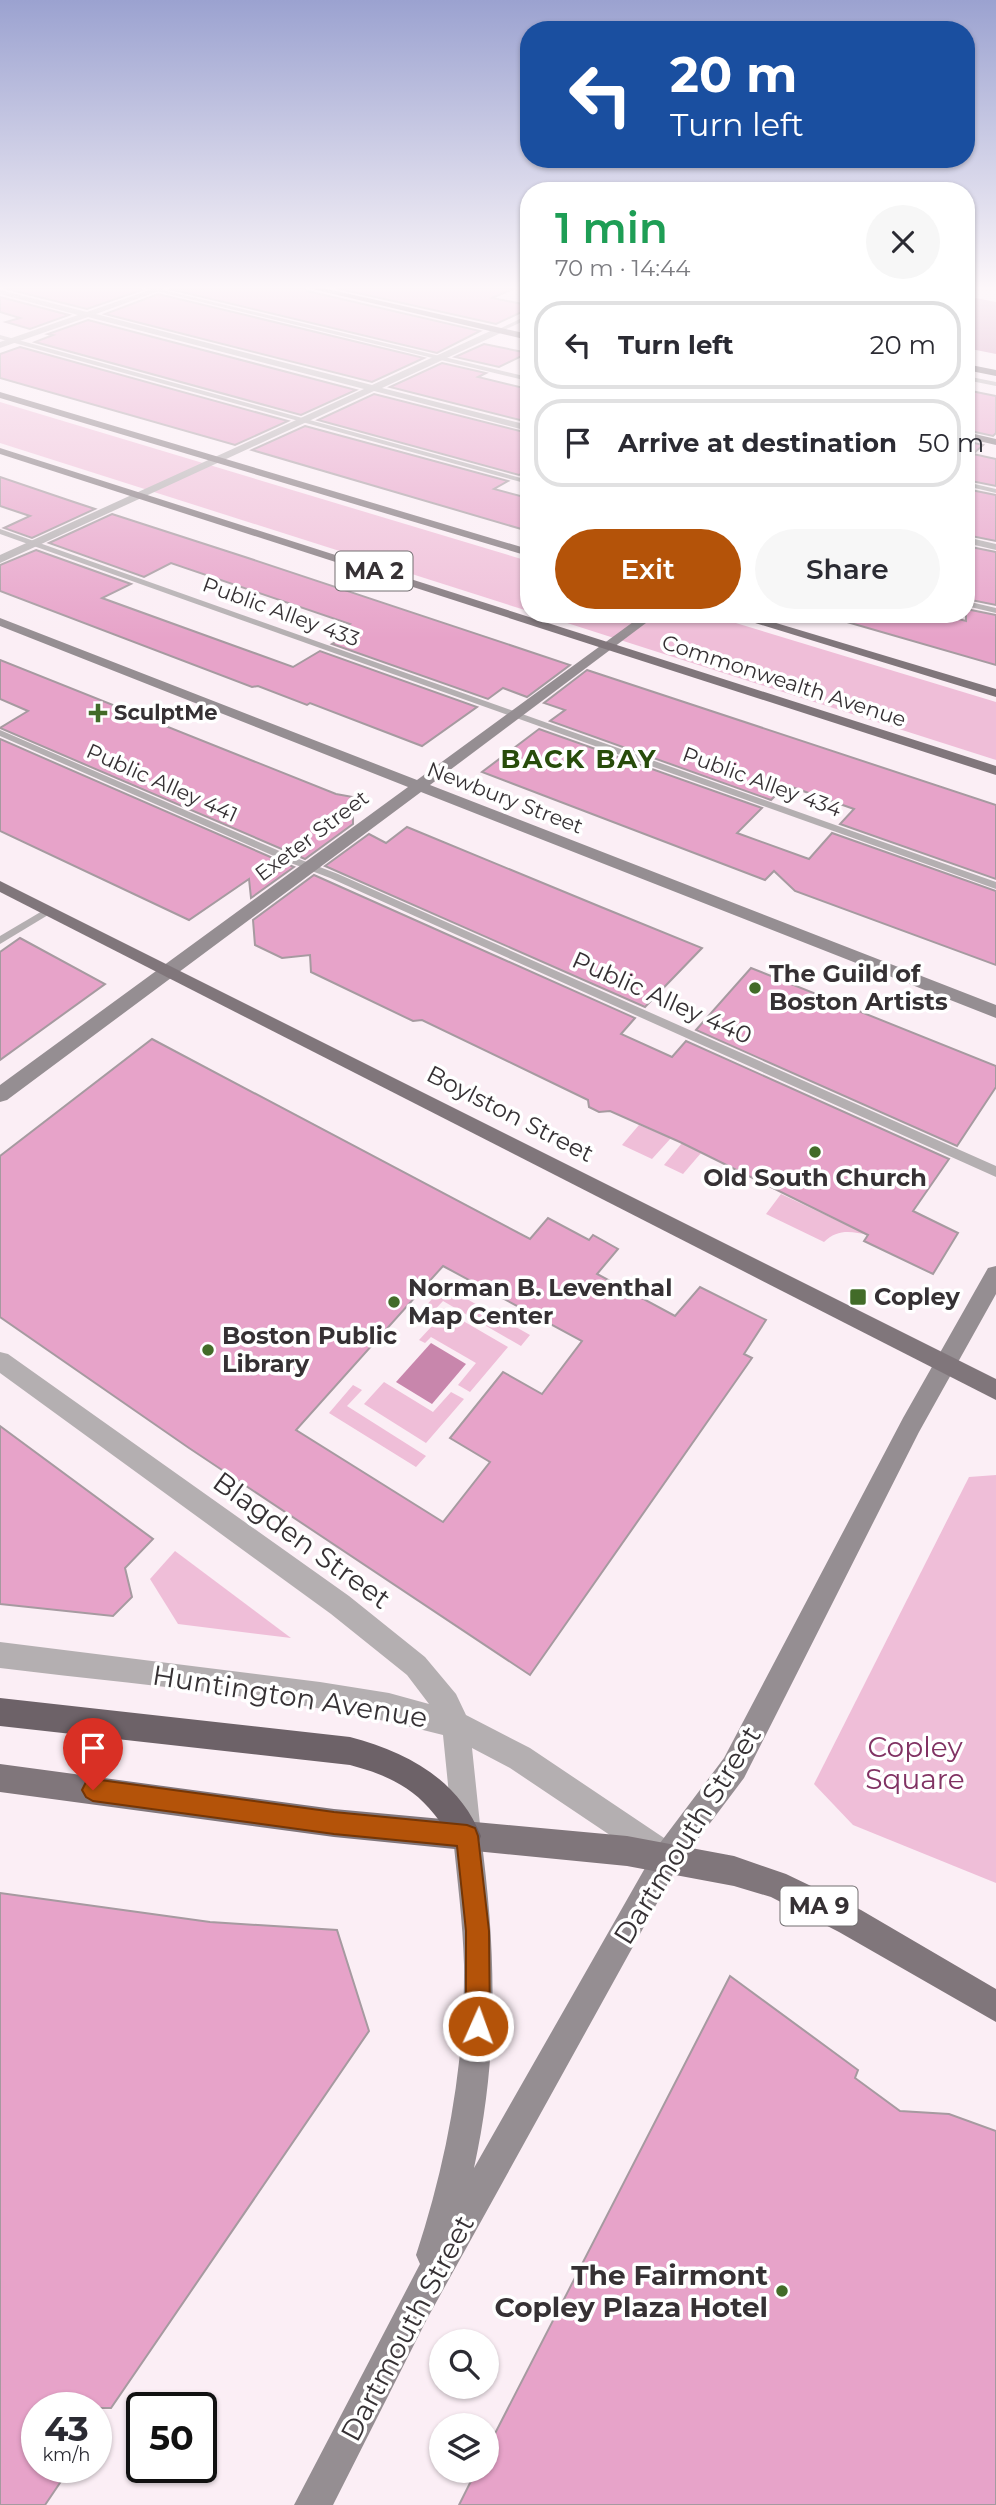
<!DOCTYPE html>
<meta charset="utf-8">
<style>
body{margin:0;font-family:Montserrat,sans-serif;background:#f7f7f7;color:#2b2b33;height:100vh;display:flex;flex-direction:column;font-size:26px;white-space:nowrap}
*{box-sizing:border-box;margin:0}
p{font-size:23px;color:#7c7c81}
.icon{flex:none;width:38px;height:38px;fill:none;stroke:currentColor;stroke-width:2;stroke-linecap:round;stroke-linejoin:round}
.map{position:relative;flex:1;overflow:hidden}
.panel{position:absolute;left:520px;top:182px;width:455px;height:441px;display:flex;flex-direction:column;background:#fff;border-radius:28px;box-shadow:0 2px 5px #0004}
.panel>*{flex:none}
.banner{position:absolute;left:520px;top:21px;width:455px;height:147px;border-radius:28px;box-shadow:0 2px 5px #0004;background:#1a4fa0;color:#fff;overflow:hidden}
.fabs{position:absolute;left:429px;top:2329px;display:grid;gap:14px}
.fabs a{display:grid;place-items:center;width:70px;height:70px;border-radius:50%;background:#fff;box-shadow:0 2px 5px #0004;font-size:35px}
.speed{position:absolute;left:21px;top:2392px;display:flex;gap:14px;font-size:35px;font-weight:700;text-align:center}
.speed>*{display:grid;place-content:center;width:91px;height:91px;border-radius:50%;background:#fff;box-shadow:0 2px 5px #0004;line-height:1}
.speed small{font-size:18px;font-weight:400}
.speed .limit{border:4px solid #111;border-radius:10px;background:#fff;color:#111}
.pin{position:absolute;display:grid;place-items:center;width:60px;height:60px;color:#fff;margin:-72px -30px;border-radius:50% 50% 50% 0;rotate:-45deg;box-shadow:0 0 7px #0007}
.pin .icon{rotate:45deg}
.me{position:absolute;width:77px;margin:-38px;rotate:2deg;stroke-linejoin:round;filter:drop-shadow(0 0 5px #0008)}
.turn{display:flex;align-items:center;gap:24px;height:147px;padding:0 35px;font-size:32px}
.turn .icon{width:91px;height:91px;stroke-width:2.5}
.turn b{display:block;font-size:49px;line-height:60px}
.round{display:grid;place-items:center;flex:none;width:74px;height:74px;border-radius:37px;background:#f7f7f7}
.overview{display:flex;align-items:center;justify-content:space-between;height:119px;padding:0 35px}
h1{font-size:42px;font-weight:600;line-height:52px;color:#1e9e55}
.cta{display:flex;gap:14px;margin-top:auto;padding:14px 35px}
.cta a{flex:1;height:80px;border-radius:42px;background:#b45309;color:#fff;font-size:28px;font-weight:600;line-height:80px;text-align:center}
.cta a+a{background:#f7f7f7;color:#2b2b33}
ul{padding:0;list-style:none}
li{display:flex;align-items:center;gap:21px;height:88px;margin:0 14px 10px;padding:0 21px;border:4px solid #e1e1e2;border-radius:28px}
li div{flex:1}
li b{display:block;font-size:26px}
li em{font-style:normal}
.map>svg:first-child{display:block}
</style>
<div class="map">
<svg width="996" height="2505" viewBox="0 0 996 2505">
<rect width="100%" height="100%" fill="#fbeef5"/>
<!-- green -->
<g fill="#efbed8">
<path d="M0,402L528,561V611L0,443Z"/>
<path d="M539,614H706L996,702V760Z"/>
<path d="M639,1125L671,1138L652,1159L622,1145Z"/>
<path d="M682,1143L701,1153L683,1174L664,1165Z"/>
<path d="M781,1194L868,1235C851,1231 837,1229 824,1242L766,1214Z"/>
<path d="M444,1286L530,1335L521,1346L443,1301L429,1316L421,1311Z"/>
<path d="M446,1311L508,1347L470,1392L458,1385L476,1363L431,1337L425,1343L419,1340Z"/>
<path d="M384,1382L433,1412L451,1392L464,1399L426,1443L364,1404Z"/>
<path d="M353,1385L362,1390L347,1406L426,1456L416,1467L329,1413Z"/>
<path d="M996,1475V1883L853,1825L814,1784L969,1477Z"/>
<path d="M175,1551L291,1638L178,1624L150,1579Z"/>
</g>
<!-- water -->
<g fill="#c886ac">
<path d="M966,296L996,302V354L966,348Z"/>
<path d="M431,1343L466,1364L432,1404L396,1382Z"/>
</g>
<!-- building -->
<g fill="#e7a3c9" stroke="#a69aa0" stroke-width="2" fill-rule="evenodd">
<path d="M3,288H141L142,290L87,309Z"/>
<path d="M305,288L307,291L480,331L437,353L169,289Z"/>
<path d="M335,288H515L492,298L528,305V309L496,324Z"/>
<path d="M158,294L424,358L372,382L105,314Z"/>
<path d="M0,297L69,315L30,329L6,322L20,318L0,312Z"/>
<path d="M88,320L356,390L301,415L35,342L53,335L48,334Z"/>
<path d="M484,344L528,353L499,367L455,357Z"/>
<path d="M20,347L288,421L235,445L0,378V354Z"/>
<path d="M442,363L486,373L478,377L528,389V422L390,387Z"/>
<path d="M966,390L996,396V433L993,436L966,430Z"/>
<path d="M374,394L528,433V469L519,475L318,420Z"/>
<path d="M305,426L508,481L494,489L528,498V531L252,450Z"/>
<path d="M966,441L983,445L973,454L996,459V486L966,480Z"/>
<path d="M0,477L68,500L95,509L32,538L4,528L30,516L0,506Z"/>
<path d="M966,489L996,495V541L966,535Z"/>
<path d="M112,514L245,557L570,665L527,697L503,688L488,699L332,644L354,631L344,628L350,624L171,563L144,577L49,543Z"/>
<path d="M966,546L996,552V605L966,599Z"/>
<path d="M36,550L131,584L102,598L232,645L293,667L320,651L477,707L422,746L310,703L307,705L258,686L252,687L0,591V565Z"/>
<path d="M966,609L996,615V665L847,622L848,614H940L966,621Z"/>
<path d="M0,660L336,794L353,797V824L305,859L0,728L28,711L0,699Z"/>
<path d="M587,670L996,805V879L840,824L854,809L786,785L771,800L550,721L565,710L544,703Z"/>
<path d="M539,729L762,808L737,833L809,859L832,833L996,891V965L795,891L774,871L765,880L482,772Z"/>
<path d="M0,739L282,862L294,867L251,898L249,879L189,920L0,831Z"/>
<path d="M407,827L601,907L702,948L645,1007L325,866L369,834L386,843Z"/>
<path d="M314,875L635,1018L621,1034L672,1057L686,1041L949,1159L913,1211L958,1233L933,1274L864,1241L868,1235L680,1142L610,1111L599,1112L589,1107L588,1100L559,1086L422,1020L413,1021L311,972L310,955L282,958L255,945L253,920Z"/>
<path d="M20,938L105,984L0,1060V952Z"/>
<path d="M751,968L996,1066V1087L957,1146L696,1030Z"/>
<path d="M152,1039L530,1239L548,1218L589,1240L593,1235L618,1249L597,1274L675,1316L700,1287L766,1320L744,1354L752,1358L530,1675L189,1448L0,1317V1156ZM443,1266L582,1341L542,1394L503,1372L450,1438L490,1462L443,1522L296,1430Z"/>
<path d="M0,1426L153,1539L125,1568L132,1597L113,1616L0,1604Z"/>
<path d="M0,1893L210,1922L337,1930L369,2031L111,2408H37V2468H70L45,2505H0Z"/>
<path d="M730,1976L858,2070L855,2078L900,2111L949,2114L996,2131V2505H459L476,2471H486V2451Z"/>
</g>
<g fill="none" stroke-linecap="round" stroke-linejoin="round">
<!-- service -->
<g fill="#b4afb1" fill-rule="evenodd">
<path d="M144,288H154L528,377V381Z"/>
<path d="M528,315V319L502,331L497,330Z"/>
<path d="M0,335L528,480V484L0,339Z"/>
<path d="M966,376L996,382V386L966,380Z"/>
<path d="M966,482L996,489V493L966,486Z"/>
<path d="M0,529L996,882V889L0,534Z"/>
<path d="M966,601L996,608V613L966,606Z"/>
<path d="M0,730L291,856L338,874L996,1166V1177L330,878L283,860L0,736Z"/>
<path d="M49,907L54,910L53,912L0,944V936Z"/>
</g>
<!-- minor -->
<g fill="#b4afb1" fill-rule="evenodd">
<path d="M155,288H167L96,314L372,385L497,328H503V332L382,388L528,425V431L374,391L0,563V555L364,389L88,317L0,348V342L78,315L0,294V290L87,312Z"/>
<path d="M966,537L996,544V550L966,543Z"/>
<path d="M0,1352L8,1354L349,1596L425,1657L456,1694L466,1715L530,1748L673,1844L678,1854L673,1864L663,1869L653,1864L510,1768L472,1748L481,1834L477,1844L467,1848L457,1844L453,1834L443,1735C301,1697 146,1686 0,1668V1642L320,1682L389,1693L429,1704L407,1675L331,1614L0,1373Z"/>
</g>
<!-- secondary -->
<g fill="#958e92" fill-rule="evenodd">
<path d="M644,614H658L430,785L996,1005V1018L421,792L7,1100L0,1102V1085L408,787L0,626V618L417,780Z"/>
<path d="M996,1266V1294L919,1432L744,1778L677,1867L427,2319L333,2505H294L420,2264L416,2255C447,2161 465,2064 464,1965C463,1922 457,1879 453,1836L457,1826L467,1822L477,1826L481,1836C496,1950 499,2054 474,2168L657,1847L724,1758L903,1418L988,1268Z"/>
</g>
<!-- primary -->
<g fill="#80767b" fill-rule="evenodd">
<path d="M308,288H323L528,334V340Z"/>
<path d="M0,392L528,549V556L0,398Z"/>
<path d="M966,432L996,439V445L966,438Z"/>
<path d="M0,448L996,766V775L0,454Z"/>
<path d="M726,614H746L996,689V697Z"/>
<path d="M0,881L996,1379V1400L0,892Z"/>
<path d="M0,1764L334,1809L627,1836L734,1856L786,1874L861,1910L996,1989V2022L839,1932L771,1897L734,1886L627,1866L334,1837L0,1792Z"/>
</g>
<!-- motorway -->
<g fill="#6d6268" fill-rule="evenodd">
<path d="M966,364L996,370V376L966,370Z"/>
<path d="M0,1698L350,1737C407,1752 458,1779 481,1836L477,1846L467,1850C451,1844 445,1827 434,1814C412,1786 384,1774 350,1765L0,1726Z"/>
</g>
</g>
<!-- sky -->
<linearGradient id="sky" x2="0" y2="1"><stop stop-color="#9ba2d0"/><stop offset="0.45" stop-color="#fdf7fa"/><stop offset="1" stop-color="#fdf7fa" stop-opacity="0"/></linearGradient>
<rect width="996" height="639" fill="url(#sky)"/>
<!-- route -->
<path fill="#b45309" stroke="#753606" stroke-width="2" d="M93,1779L334,1812L467,1825L475,1828L478,1836L489,1931L490,2026L486,2034L478,2038L469,2034L466,2026V1931L457,1846L334,1834L93,1801L86,1797L82,1790L86,1782Z"/>
<!-- markers -->
<g fill="#426b28" stroke="#fff" stroke-width="2.5">
<path d="M94.5 702.5h7v7h7v7h-7v7h-7v-7h-7v-7h7z"/>
<circle cx="755" cy="988" r="7"/>
<circle cx="815" cy="1152" r="7"/>
<rect x="849" y="1288" width="18" height="18" rx="3.5"/>
<circle cx="394" cy="1302" r="7"/>
<circle cx="208" cy="1350" r="7"/>
<circle cx="782" cy="2291" r="7"/>
</g>
<g text-anchor="middle" stroke-width="7" stroke-linejoin="round" paint-order="stroke">
<!-- far-street labels -->
<g font-size="21" fill="#363134" stroke="#fff">
<text transform="translate(281 612) rotate(20)" y="7">Public Alley 433</text>
<text transform="translate(784 681) rotate(18)" y="7">Commonwealth Avenue</text>
<text transform="translate(762 782) rotate(20)" y="7">Public Alley 434</text>
<text transform="translate(162 783) rotate(24)" y="7">Public Alley 441</text>
<text transform="translate(505 798) rotate(21)" y="7">Newbury Street</text>
<text transform="translate(312 836) rotate(-37)" y="7">Exeter Street</text>
</g>
<!-- far-poi labels -->
<g font-size="21" font-weight="bold" fill="#363134" stroke="#fff" text-anchor="start">
<text x="114" y="720">SculptMe</text>
</g>
<!-- shield labels -->
<g fill="#fff" stroke="#726f71" stroke-width="2">
<rect x="335.5" y="551.5" width="77" height="39" rx="5"/>
<rect x="780.5" y="1886.5" width="77" height="39" rx="5"/>
</g>
<g font-size="23" font-weight="bold" fill="#363134">
<text x="374" y="579">MA 2</text>
<text x="819" y="1914">MA 9</text>
</g>
<!-- poi labels -->
<g font-size="24" font-weight="bold" fill="#363134" stroke="#fff" text-anchor="start">
<text x="769" y="982">The Guild of<tspan x="769" dy="28">Boston Artists</tspan></text>
<text x="815" y="1186" text-anchor="middle">Old South Church</text>
<text x="408" y="1296">Norman B. Leventhal<tspan x="408" dy="28">Map Center</tspan></text>
<text x="874" y="1305">Copley</text>
<text x="222" y="1344">Boston Public<tspan x="222" dy="28">Library</tspan></text>
</g>
<!-- street labels -->
<g font-size="24" fill="#363134" stroke="#fff">
<text transform="translate(662 998) rotate(24)" y="8">Public Alley 440</text>
<text transform="translate(510 1114) rotate(27)" y="8">Boylston Street</text>
</g>
<!-- far-district labels -->
<g font-size="26" font-weight="bold" letter-spacing="2" fill="#284c0b" stroke="#fff">
<text x="579" y="768">BACK BAY</text>
</g>
<!-- near-street labels -->
<g font-size="28" fill="#363134" stroke="#fff">
<text transform="translate(302 1540) rotate(36)" y="10">Blagden Street</text>
<text transform="translate(290 1696) rotate(9)" y="10">Huntington Avenue</text>
<text transform="translate(687 1835) rotate(-58)" y="10">Dartmouth Street</text>
<text transform="translate(407 2328) rotate(-62)" y="10">Dartmouth Street</text>
</g>
<!-- near-park labels -->
<g font-size="28" fill="#813263" stroke="#fff">
<text x="915" y="1757">Copley<tspan x="915" dy="32">Square</tspan></text>
</g>
<!-- near-poi labels -->
<g font-size="28" font-weight="bold" fill="#363134" stroke="#fff" text-anchor="end">
<text x="768" y="2285">The Fairmont<tspan x="768" dy="32">Copley Plaza Hotel</tspan></text>
</g>
</g>
</svg>
<div class="fabs">
<a><svg class="icon" aria-label="search" viewBox="0 0 24 24"><circle cx="10" cy="10" r="6"/><path d="M15 15l6 6"/></svg></a>
<a><svg class="icon" aria-label="layers" viewBox="0 0 24 24"><path d="M12 4l9 5-9 5-9-5zM3 14l9 5 9-5"/></svg></a>
</div>
<div class="speed"><div>43<small>km/h</small></div><div class="limit">50</div></div>
<div class="pin" style="left:93px;top:1790px;background:#d93025"><svg class="icon" aria-label="arrive" viewBox="0 0 24 24"><path d="M6 21V4h12l-3 4 3 4H6"/></svg></div>
<svg class="me" style="left:478px;top:2026px" viewBox="-20 -20 40 40"><circle r="17" fill="#b45309" stroke="#fff" stroke-width="3"/><path d="M0-11L8 9 0 5-8 9z" fill="#fff"/></svg>
<div class="banner">
<div class="turn"><svg class="icon" aria-label="left" viewBox="0 0 24 24"><path d="M17 20v-9H6M10 6l-5 5 5 5"/></svg><div><b>20 m</b>Turn left</div></div>
</div>
<section class="panel">
<div class="overview"><div><h1>1 min</h1><p>70 m · 14:44</p></div><a class="round"><svg class="icon" aria-label="close" viewBox="0 0 24 24"><path d="M6 6l12 12M18 6L6 18"/></svg></a></div>
<ul>
<li><svg class="icon" aria-label="left" viewBox="0 0 24 24"><path d="M17 20v-9H6M10 6l-5 5 5 5"/></svg><div><b>Turn left</b></div><em>20 m</em></li>
<li><svg class="icon" aria-label="arrive" viewBox="0 0 24 24"><path d="M6 21V4h12l-3 4 3 4H6"/></svg><div><b>Arrive at destination</b></div><em>50 m</em></li>
</ul>
<div class="cta"><a>Exit</a><a>Share</a></div>
</section>
</div>
